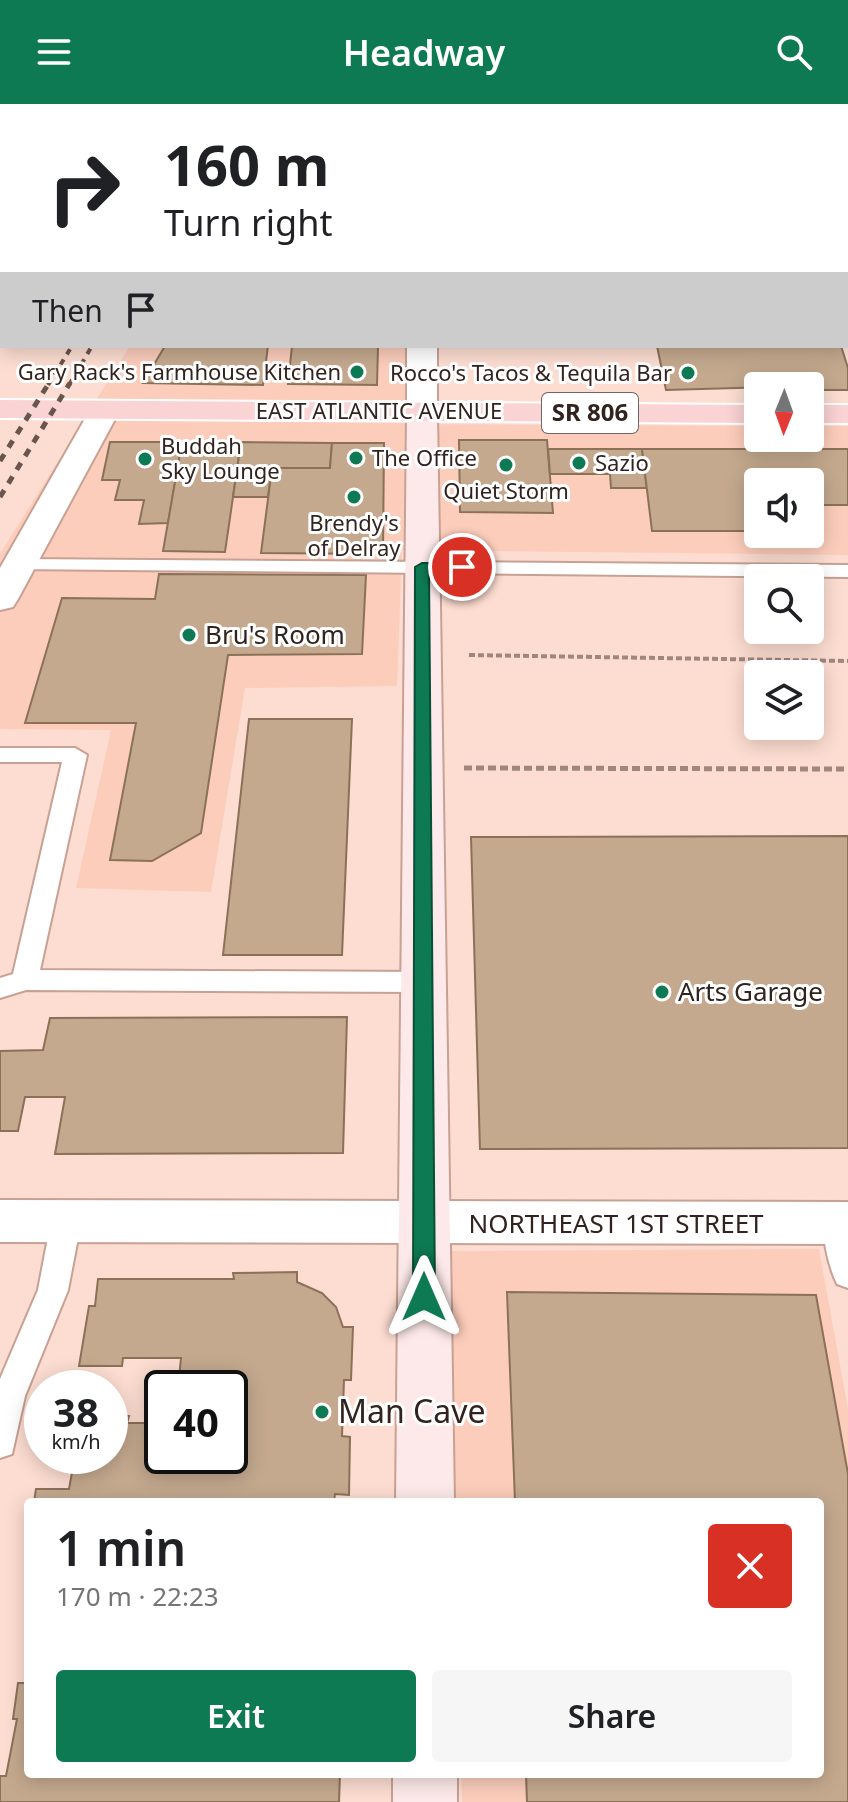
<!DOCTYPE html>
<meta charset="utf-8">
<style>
body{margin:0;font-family:"Noto Sans",sans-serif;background:#f6f6f6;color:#202124;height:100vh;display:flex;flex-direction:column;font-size:30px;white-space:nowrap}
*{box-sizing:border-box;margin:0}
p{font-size:26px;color:#757577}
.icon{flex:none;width:44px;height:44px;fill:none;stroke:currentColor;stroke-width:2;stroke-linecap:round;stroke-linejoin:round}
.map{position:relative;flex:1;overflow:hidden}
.drawer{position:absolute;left:24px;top:1394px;width:800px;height:280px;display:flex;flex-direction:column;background:#fff;border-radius:8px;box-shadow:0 4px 20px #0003}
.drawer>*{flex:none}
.banner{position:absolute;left:0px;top:0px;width:848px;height:244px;box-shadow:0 4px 20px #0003;background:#fff;color:#202124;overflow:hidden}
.needle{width:52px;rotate:181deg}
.tools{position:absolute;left:744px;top:268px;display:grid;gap:16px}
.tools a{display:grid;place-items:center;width:80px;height:80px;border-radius:8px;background:#fff;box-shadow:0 4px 20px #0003;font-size:40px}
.speed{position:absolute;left:24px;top:1266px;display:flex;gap:16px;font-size:40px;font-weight:700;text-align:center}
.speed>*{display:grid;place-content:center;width:104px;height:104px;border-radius:50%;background:#fff;box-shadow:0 4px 20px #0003;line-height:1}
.speed small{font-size:20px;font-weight:400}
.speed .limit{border:4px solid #111;border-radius:12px;background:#fff;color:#111}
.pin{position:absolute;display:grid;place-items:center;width:68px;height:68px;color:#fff;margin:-34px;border:4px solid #fff;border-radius:50%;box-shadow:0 2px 8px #0007}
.me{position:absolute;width:88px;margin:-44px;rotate:0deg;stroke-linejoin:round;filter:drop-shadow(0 0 6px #0008)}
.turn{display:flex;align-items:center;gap:28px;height:168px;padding:0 32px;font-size:36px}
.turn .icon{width:104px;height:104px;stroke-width:2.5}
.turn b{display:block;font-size:56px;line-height:68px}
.then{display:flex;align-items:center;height:76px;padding:0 32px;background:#0003;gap:16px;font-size:30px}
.round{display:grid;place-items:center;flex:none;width:84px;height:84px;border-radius:8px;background:#f6f6f6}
.overview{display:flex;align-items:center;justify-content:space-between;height:136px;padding:0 32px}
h1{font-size:48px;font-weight:600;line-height:60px}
.button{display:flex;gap:16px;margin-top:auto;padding:16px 32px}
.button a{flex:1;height:92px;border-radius:8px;background:#0e7a54;color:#fff;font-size:32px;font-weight:600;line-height:92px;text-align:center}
.button a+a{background:#f6f6f6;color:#202124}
header{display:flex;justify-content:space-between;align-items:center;height:104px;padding:0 32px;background:#0e7a54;color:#fff;font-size:36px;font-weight:600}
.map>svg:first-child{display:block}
</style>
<header><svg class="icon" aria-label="menu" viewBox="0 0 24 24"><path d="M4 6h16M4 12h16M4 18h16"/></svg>Headway<svg class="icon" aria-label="search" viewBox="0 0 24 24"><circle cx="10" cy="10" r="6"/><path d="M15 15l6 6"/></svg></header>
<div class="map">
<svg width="848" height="1698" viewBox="0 0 848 1698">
<rect width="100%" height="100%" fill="#fdddd1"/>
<!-- built -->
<g fill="#fccdbb" fill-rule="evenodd">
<path d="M130,242H406V320L758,322V334H810V322H848V451L402,446L397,582L245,584L211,788L76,784L111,626L0,625V450ZM758,378H810V430H758Z"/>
<path d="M819,1145L848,1305V1698H462L461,1670H820V1398H455L449,1147Z"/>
</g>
<!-- building -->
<g fill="#c4a98e" stroke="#8b7158" stroke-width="2">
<path d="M165,242H268L263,281L143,279Z"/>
<path d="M292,242L378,243L377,281L288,280Z"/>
<path d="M657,242H841L848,264V286H810V282L666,286Z"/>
<path d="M459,336H547L553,409L460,408Z"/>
<path d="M110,338H182L168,419L139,420L144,396H115L120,376H102Z"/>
<path d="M182,338H241L225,448L163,447Z"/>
<path d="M241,338L332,339L330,364H272L268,393H233Z"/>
<path d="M332,339H384L383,450L261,449L272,364H330Z"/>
<path d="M548,345H642L647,384H611L610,370H550Z"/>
<path d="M642,345H848V401H810V378H758V427H652Z"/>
<path d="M159,470L366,471L362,550L228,551L201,729L152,757L110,756L136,619H25L62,494L155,495Z"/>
<path d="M249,615H352L342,851H223Z"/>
<path d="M848,732V1044L480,1045L471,733Z"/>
<path d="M347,913L343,1049L55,1050L65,993H25L18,1027H0V947L43,946L50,914Z"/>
<path d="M297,1168V1178L322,1189L336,1203L343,1223H353L351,1276H344L342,1332L350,1333L349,1391L335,1390L334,1398H34L36,1385H69L75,1352H110V1312H129L127,1319H162V1352H230V1284H178L181,1254H123L122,1262H79L89,1202H95L98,1175H234L233,1169Z"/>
<path d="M507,1188L816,1191L848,1370V1698H527L526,1670H820V1398H515Z"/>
<path d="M18,1579H28V1670H340L339,1698H0V1672H6L17,1615H13Z"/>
</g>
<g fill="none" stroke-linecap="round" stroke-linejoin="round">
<!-- lane casing -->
<g stroke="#c7a193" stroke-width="4">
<g id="lane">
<path d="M325,0H339L324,2Z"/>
<rect x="603" y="0" width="14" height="2"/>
<rect x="846" y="20" width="2" height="8"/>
<path d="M0,133L2,134V144L0,143Z"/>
<rect x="846" y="185" width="2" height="10"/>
<path d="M0,219H2L0,232Z"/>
<path d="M19,455L848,461V473L12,465L9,461Z"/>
<path d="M0,644H75L87,651L40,866L423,868L432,871L436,878L432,885L423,888L26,886L0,894V874L13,870L62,658H0Z"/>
<path d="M66,1106L77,1109L81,1118L68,1186L25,1292L12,1350L0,1354V1275L38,1186L51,1118L55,1109Z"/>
<path d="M838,1107L848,1110V1184L837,1180C829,1163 819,1127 827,1110Z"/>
</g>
</g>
<!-- street casing -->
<g stroke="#c7a193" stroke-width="4">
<g id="street">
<path d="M33,0H57L32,2Z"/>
<rect x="410" y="0" width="24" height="2"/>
<path d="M781,0H805L806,2H782Z"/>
<rect x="846" y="133" width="2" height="22"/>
<path d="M407,242H437V308L433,315H411L407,308Z"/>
<path d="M105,297L116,299L120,306L18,495L13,503L0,506V464L90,306L94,299Z"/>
<path d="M0,1096L848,1098V1140L0,1138Z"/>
</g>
</g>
<!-- secondary casing -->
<g stroke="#c7a193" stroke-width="4">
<g id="secondary">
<path d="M422,299L433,301L437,308L454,1398H396L407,308L411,301Z"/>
<rect x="393" y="1670" width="64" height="28"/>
</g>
</g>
<!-- primary casing -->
<g stroke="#fff" stroke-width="4">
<g id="primary">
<path d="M0,296L758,301V319L0,314Z"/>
<rect x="810" y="301" width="38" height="18"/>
</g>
</g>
<!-- path-far1 -->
<path stroke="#9f877e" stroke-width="4" stroke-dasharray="6 3" stroke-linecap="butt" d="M469,551L848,557"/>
<!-- path -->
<path stroke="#9f877e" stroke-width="5" stroke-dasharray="8 4" stroke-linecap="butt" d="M464,664L848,665"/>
<!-- lane -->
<use href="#lane" fill="#fff" fill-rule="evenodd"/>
<!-- street -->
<use href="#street" fill="#fff" fill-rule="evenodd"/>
<!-- secondary -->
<use href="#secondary" fill="#fde9e9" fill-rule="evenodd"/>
<!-- primary -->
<use href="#primary" fill="#fad3d4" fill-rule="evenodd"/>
<!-- rail-far1 -->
<g stroke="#68554e" stroke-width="4" stroke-dasharray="6 6" stroke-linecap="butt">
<path d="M48,281L72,242"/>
<path d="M69,281L92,242"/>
</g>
<!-- rail -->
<g stroke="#68554e" stroke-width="5" stroke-dasharray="8 8" stroke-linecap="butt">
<path d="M0,357L49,279"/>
<path d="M0,393L70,279"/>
</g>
</g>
<!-- route -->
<path fill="#0e7a54" stroke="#094f37" stroke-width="2" d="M462,459L470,463L467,466L429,467L435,1193L432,1200H416L413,1193L415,463L422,459Z"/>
<!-- markers -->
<g fill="#0e7a54" stroke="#fff" stroke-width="3">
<circle cx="357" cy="268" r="8"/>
<circle cx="688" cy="269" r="8"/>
<circle cx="356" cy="354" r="8"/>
<circle cx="145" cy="355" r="8"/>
<circle cx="579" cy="359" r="8"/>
<circle cx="506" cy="361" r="8"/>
<circle cx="354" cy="393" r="8"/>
<circle cx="189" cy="531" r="8"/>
<circle cx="662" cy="888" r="8"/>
<circle cx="322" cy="1308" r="8"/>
</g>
<g text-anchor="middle" stroke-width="6" stroke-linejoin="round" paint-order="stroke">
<!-- far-poi labels -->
<g font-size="22" fill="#32231e" stroke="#fff" text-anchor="start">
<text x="341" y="276" text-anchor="end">Gary Rack's Farmhouse Kitchen</text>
<text x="672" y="277" text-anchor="end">Rocco's Tacos &amp; Tequila Bar</text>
<text x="161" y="350">Buddah<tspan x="161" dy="25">Sky Lounge</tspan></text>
<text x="372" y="362">The Office</text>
<text x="595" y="367">Sazio</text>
<text x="506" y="395" text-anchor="middle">Quiet Storm</text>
<text x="354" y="427" text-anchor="middle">Brendy's<tspan x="354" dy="25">of Delray</tspan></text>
</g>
<!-- far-street labels -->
<g font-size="22" fill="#32231e" stroke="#fff">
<text x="379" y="315">EAST ATLANTIC AVENUE</text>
</g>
<!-- shield labels -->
<rect fill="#fff" stroke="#706562" stroke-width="2" x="542" y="289" width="96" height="40" rx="6"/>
<g font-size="24" font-weight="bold" fill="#32231e">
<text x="590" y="317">SR 806</text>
</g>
<!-- poi labels -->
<g font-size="26" fill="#32231e" stroke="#fff" text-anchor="start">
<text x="205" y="540">Bru's Room</text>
<text x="678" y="897">Arts Garage</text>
</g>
<!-- street labels -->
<g font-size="26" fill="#32231e" stroke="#fff">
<text x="616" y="1129">NORTHEAST 1ST STREET</text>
</g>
<!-- near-poi labels -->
<g font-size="32" fill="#32231e" stroke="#fff" text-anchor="start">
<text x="338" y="1319">Man Cave</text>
</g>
</g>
</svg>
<div class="tools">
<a><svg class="needle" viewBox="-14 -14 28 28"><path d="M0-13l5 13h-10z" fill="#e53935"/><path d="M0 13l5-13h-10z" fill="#757577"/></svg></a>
<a><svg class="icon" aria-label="sound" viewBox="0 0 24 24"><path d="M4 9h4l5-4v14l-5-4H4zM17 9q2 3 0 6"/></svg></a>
<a><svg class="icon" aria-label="search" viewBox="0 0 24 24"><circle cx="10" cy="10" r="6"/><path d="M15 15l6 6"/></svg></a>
<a><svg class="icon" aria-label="layers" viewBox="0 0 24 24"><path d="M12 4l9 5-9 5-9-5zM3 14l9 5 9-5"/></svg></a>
</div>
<div class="speed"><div>38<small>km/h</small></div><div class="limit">40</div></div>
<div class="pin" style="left:462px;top:463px;background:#d93025"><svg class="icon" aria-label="arrive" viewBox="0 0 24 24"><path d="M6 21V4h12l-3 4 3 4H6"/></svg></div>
<svg class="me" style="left:424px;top:1193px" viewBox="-20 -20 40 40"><path d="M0-17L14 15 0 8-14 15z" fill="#0e7a54" stroke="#fff" stroke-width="4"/></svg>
<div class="banner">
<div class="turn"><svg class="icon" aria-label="right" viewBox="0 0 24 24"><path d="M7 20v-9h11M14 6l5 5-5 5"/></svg><div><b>160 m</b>Turn right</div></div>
<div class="then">Then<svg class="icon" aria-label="arrive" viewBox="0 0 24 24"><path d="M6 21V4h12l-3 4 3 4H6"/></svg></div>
</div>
<section class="drawer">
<div class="overview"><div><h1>1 min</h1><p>170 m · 22:23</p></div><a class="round" style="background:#d93025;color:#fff"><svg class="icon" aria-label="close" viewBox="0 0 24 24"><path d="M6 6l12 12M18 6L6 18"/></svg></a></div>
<div class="button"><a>Exit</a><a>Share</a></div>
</section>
</div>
